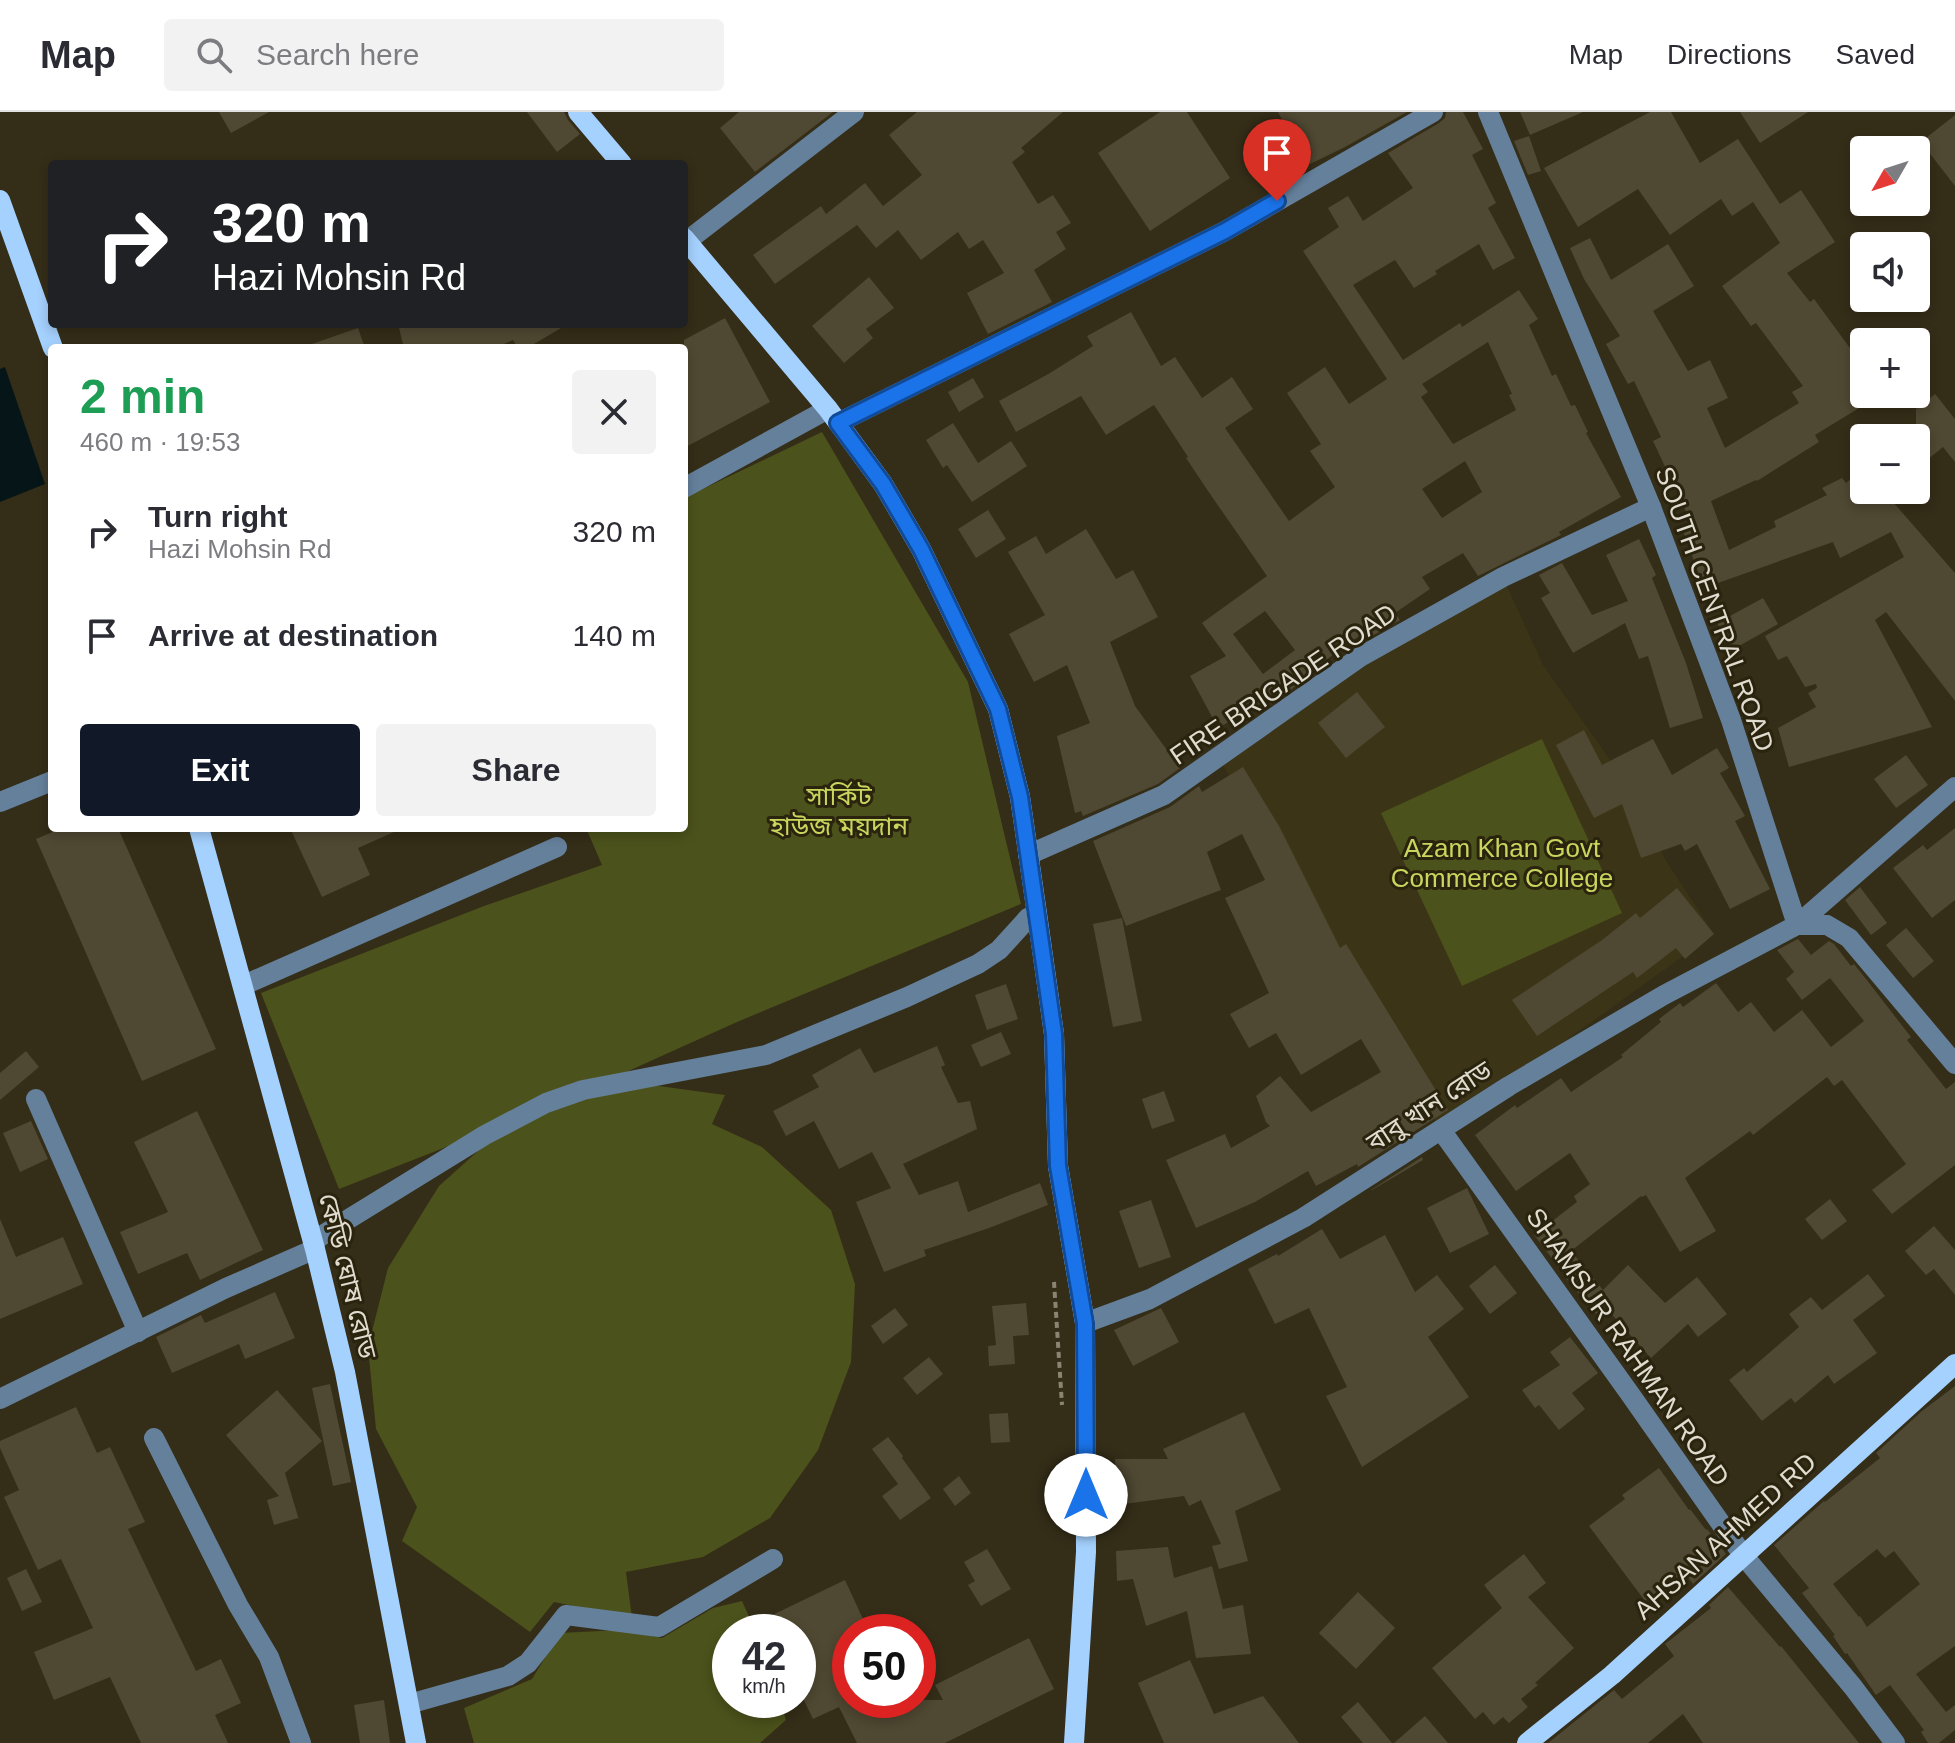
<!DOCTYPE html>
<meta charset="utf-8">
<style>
body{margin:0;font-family:Arial,"Noto Sans Bengali",sans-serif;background:#f2f2f3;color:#2b2b33;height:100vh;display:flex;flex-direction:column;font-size:30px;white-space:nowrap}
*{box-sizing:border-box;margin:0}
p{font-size:26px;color:#7c7c81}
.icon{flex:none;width:44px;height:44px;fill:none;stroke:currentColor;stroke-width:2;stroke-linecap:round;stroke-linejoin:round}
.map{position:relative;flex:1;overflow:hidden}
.drawer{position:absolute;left:48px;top:232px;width:640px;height:488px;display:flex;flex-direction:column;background:#fff;border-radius:8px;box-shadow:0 4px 12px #0003}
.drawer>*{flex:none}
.banner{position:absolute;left:48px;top:48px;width:640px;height:168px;border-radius:8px;box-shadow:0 4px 12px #0003;background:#202124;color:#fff;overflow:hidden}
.needle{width:52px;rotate:231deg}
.controls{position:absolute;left:1850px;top:24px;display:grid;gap:16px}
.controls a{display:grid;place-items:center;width:80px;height:80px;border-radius:8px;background:#fff;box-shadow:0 4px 12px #0003;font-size:40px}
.speed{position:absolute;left:712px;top:1502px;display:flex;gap:16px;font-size:40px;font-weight:700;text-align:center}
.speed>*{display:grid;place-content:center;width:104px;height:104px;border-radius:50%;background:#fff;box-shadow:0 4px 12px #0003;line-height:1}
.speed small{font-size:20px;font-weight:400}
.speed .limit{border:12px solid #d22;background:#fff;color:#111}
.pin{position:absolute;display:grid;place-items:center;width:68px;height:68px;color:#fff;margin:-82px -34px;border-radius:50% 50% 50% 0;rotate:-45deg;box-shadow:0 0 8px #0007}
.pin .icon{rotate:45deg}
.me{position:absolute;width:88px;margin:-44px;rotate:0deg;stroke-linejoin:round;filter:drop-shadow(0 0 6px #0008)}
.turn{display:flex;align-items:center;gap:28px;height:168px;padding:0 32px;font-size:36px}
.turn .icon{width:104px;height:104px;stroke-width:2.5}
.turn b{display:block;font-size:56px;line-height:68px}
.round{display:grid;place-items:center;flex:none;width:84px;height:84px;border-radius:8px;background:#f2f2f3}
.overview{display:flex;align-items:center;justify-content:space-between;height:136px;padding:0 32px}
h1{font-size:48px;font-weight:700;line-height:60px;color:#1e9e55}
.action{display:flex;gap:16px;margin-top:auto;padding:16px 32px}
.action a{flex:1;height:92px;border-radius:8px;background:#111827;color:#fff;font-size:32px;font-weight:700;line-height:92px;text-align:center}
.action a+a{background:#f2f2f3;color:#2b2b33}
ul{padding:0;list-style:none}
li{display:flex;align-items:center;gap:24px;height:104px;padding:0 32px}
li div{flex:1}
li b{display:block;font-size:30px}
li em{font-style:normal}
header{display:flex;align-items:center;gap:48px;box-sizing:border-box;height:112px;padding:0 40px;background:#fff;border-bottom:2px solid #e1e1e2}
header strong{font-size:38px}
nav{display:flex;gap:44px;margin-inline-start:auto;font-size:28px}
.search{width:560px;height:72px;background:#f2f2f3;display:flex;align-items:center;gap:20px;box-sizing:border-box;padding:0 28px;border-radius:8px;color:#7c7c81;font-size:30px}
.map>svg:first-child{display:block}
</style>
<header>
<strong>Map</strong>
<div class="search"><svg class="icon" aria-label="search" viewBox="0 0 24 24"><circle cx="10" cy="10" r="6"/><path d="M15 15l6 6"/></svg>Search here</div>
<nav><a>Map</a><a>Directions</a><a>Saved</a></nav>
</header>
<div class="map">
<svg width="1955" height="1631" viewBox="0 0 1955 1631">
<rect width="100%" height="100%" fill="#342d18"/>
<!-- built -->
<path fill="#3c3417" d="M1506,472L1543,553L1611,649L1668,752L1714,822L1441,1018L1218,645L1360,545Z"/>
<!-- green -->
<g fill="#4c521b">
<path d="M822,320L968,570L1021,792L737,910L573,984L644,972L725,983L712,1012L762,1035L831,1098L855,1172L851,1250L818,1338L770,1406L703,1445L626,1460L632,1506L554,1490L530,1520L402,1429L417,1395L376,1317L368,1235L388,1156L439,1074L497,1022L546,996L339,1077L261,881L484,794L602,753L586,716H684V386Z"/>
<path d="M1542,627L1622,801L1462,874L1381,701Z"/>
<path d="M742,1489L756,1520H730V1588H780L786,1608L760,1631H474L464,1596L532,1567L560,1521L620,1518L662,1526L713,1496Z"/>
</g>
<!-- water -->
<path fill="#061618" d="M5,255L45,372L0,390V257Z"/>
<!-- building -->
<g fill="#4f4832" fill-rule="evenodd">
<path d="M219,0H269L231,21Z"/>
<path d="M527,0H564L568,8L580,22L557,40Z"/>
<path d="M739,0H833L755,60L720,16Z"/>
<path d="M917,0H1063L1021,36L1025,40L1012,50L1038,92L1053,83L1071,111L1056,120L1066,137L1034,158L1052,190L988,222L967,181L1004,161L983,128L969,137L958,120L921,148L898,118L876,136L857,113L775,172L753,143L821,94L826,102L865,71L883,94L922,63L889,23Z"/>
<path d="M1160,0H1187L1230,66L1150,119L1098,41Z"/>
<path d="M1278,0H1407L1345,35L1306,54Z"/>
<path d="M1446,0H1463L1483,37L1472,43L1496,91L1488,96L1515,146L1493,158L1479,132L1435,159L1437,162L1414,176L1395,148L1353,173L1403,248L1460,211L1462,215L1519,178L1538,207L1529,213L1552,264L1556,262L1571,294L1575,293L1588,320L1586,321L1621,385L1559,420L1561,423L1478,464L1463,441L1422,465L1430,477L1395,501L1400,508L1370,525L1366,519L1326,548L1328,551L1264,597L1260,592L1218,616L1190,564L1226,544L1202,511L1267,464L1208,379L1186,346L1188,345L1154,293L1106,323L1081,284L1016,320L999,289L1050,261L1093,234L1087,224L1131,200L1161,254L1175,245L1202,286L1232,265L1253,297L1225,316L1289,409L1335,375L1310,339L1321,332L1287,281L1325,255L1349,292L1387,267L1303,139L1339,115L1328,96L1348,84L1363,109L1413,76L1388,41L1439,11L1445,6ZM1488,230L1512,282L1509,283L1516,298L1453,332L1421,285L1428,280L1422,272ZM1465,349L1482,380L1442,406L1422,377ZM1265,499L1295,538L1263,562L1233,522Z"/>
<path d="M1520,0H1583L1530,23Z"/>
<path d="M1650,0H1671L1700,51L1738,27L1780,92L1801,78L1835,130L1787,161L1810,190L1814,187L1864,255V293L1815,323L1819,330L1757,369L1756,368L1711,389L1729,438L1776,415L1774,409L1827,383L1822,376L1842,366L1846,371L1864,356V378H1909L1893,390L1955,461V589L1886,500L1875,508L1932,615L1789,655L1778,616L1816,595L1808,581L1817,576L1816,572L1805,575L1787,544L1778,548L1765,524L1904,445L1891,420L1840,446L1833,430L1704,476L1682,416L1692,412L1653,329L1661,325L1634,269L1628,272L1606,232L1620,224L1584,167L1570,136L1590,126L1611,168L1668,132L1694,174L1653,199L1688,259L1710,248L1728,286L1707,296L1725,336L1799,291L1792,280L1803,274L1756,211L1751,214L1722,174L1780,131L1753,90L1732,104L1721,87L1670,123L1638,77L1578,115L1544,56Z"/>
<path d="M1740,0H1808L1760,31Z"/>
<path d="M1955,3V74L1921,30Z"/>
<path d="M1529,24L1541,59L1528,63L1514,29Z"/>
<path d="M869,165L894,196L866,217L873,226L844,251L812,214Z"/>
<path d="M725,206L770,290L684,336V228Z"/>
<path d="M398,212H568L527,236H518L513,228L495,236H404Z"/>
<path d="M358,216L365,236H309V233Z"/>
<path d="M973,266L984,285L959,300L948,280Z"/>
<path d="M1935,282L1955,307V350L1943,335L1916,357V297Z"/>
<path d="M953,311L978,351L1011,329L1027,354L972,390L947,353L943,356L926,328Z"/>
<path d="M988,398L1006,427L976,446L958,417Z"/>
<path d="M1086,417L1116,467L1133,458L1158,505L1110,530L1135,594L1180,656L1158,672L1083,704L1081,699L1075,701L1057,624L1090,611L1067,553L1034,570L1009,522L1045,503L1008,440L1036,424L1046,442Z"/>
<path d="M1639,427L1656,463L1652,466L1686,551L1703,606L1670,616L1648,544L1639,547L1625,511L1573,541L1541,486L1550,481L1539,463L1562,451L1592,503L1628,489L1606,443Z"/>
<path d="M1763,486L1778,512L1732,538L1717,511Z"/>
<path d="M1357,580L1385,615L1346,646L1318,611Z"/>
<path d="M1584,618L1602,653L1653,627L1672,663L1717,636L1729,656L1720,661L1745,704L1735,709L1770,777L1730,797L1697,732L1685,739L1681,732L1641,746L1622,692L1594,706L1556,633Z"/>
<path d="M1906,643L1928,673L1896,696L1874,667Z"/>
<path d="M1243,655L1279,714L1340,836L1346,832L1448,998L1358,1055L1357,1052L1316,1074L1308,1059L1255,1090L1196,1116L1166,1048L1225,1022L1231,1036L1270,1014L1266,1010L1256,984L1280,964L1311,1000L1381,960L1361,927L1301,963L1276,921L1249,936L1230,902L1269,881L1225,786L1265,768L1242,722L1207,740L1221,778L1126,814L1093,729L1170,695L1199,674L1202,680Z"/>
<path d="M62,716H118L216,937L142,969L36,727Z"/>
<path d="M290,716H403L358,736L370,763L322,785Z"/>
<path d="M1955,716V788L1932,806L1893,756L1923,733L1927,738Z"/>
<path d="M1860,775L1887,811L1871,823L1845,788Z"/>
<path d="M1677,776L1714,822L1685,847L1676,836L1637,866L1633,860L1537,924L1512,888L1602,828L1636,801L1640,806Z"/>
<path d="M1122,806L1142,909L1113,915L1093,812Z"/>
<path d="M1906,816L1934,849L1913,866L1886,833Z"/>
<path d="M1798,827L1811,843L1829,829L1834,832L1851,854L1854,852L1866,867L1911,925L1907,928L1946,977L1955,970V1053L1892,1102L1872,1078L1906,1052L1842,968L1834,974L1827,965L1753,1023L1750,1019L1685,1066L1716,1119L1680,1140L1646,1083L1642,1085L1641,1084L1571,1139L1603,1178L1628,1153L1665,1191L1697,1165L1727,1202L1698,1225L1688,1212L1651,1246L1605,1195L1596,1202L1563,1163L1564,1162L1534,1123L1577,1090L1574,1084L1590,1072L1570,1041L1516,1079L1475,1023L1515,993L1517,996L1561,966L1571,980L1623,945L1621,943L1661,910L1659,907L1680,891L1683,895L1716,871L1738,900L1751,890L1774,920L1802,898L1831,935L1864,909L1830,866L1802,888L1786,867L1794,860L1777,838Z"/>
<path d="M1006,872L1018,907L987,918L975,883Z"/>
<path d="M1001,920L1011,942L981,955L971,933Z"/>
<path d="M937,934L945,953L941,955L958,991L970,989L977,1017L903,1052L919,1083L958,1069L968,1100L1040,1071L1048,1093L989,1116L924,1138L926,1144L884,1160L856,1090L891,1076L872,1040L839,1057L814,1009L786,1024L773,999L819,975L812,963L860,936L874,961Z"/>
<path d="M26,939L39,955L0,988V961Z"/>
<path d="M1164,979L1175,1009L1152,1017L1142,987Z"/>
<path d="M197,999L263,1138L200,1168L187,1141L138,1162L120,1120L168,1100L134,1030Z"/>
<path d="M31,1009L48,1047L20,1060L3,1021Z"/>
<path d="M1422,1045L1423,1048L1372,1078H1371Z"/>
<path d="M1467,1076L1489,1122L1450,1141L1427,1096Z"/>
<path d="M1830,1087L1847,1109L1822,1128L1805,1107Z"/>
<path d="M1151,1088L1171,1145L1139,1156L1119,1099Z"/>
<path d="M0,1107L16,1145L63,1125L83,1172L0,1207Z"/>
<path d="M1934,1114L1955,1138V1183L1934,1157L1926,1163L1905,1139Z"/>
<path d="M1322,1117L1340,1147L1385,1123L1415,1180L1437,1163L1464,1197L1428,1225L1469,1285L1362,1355L1326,1284L1347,1275L1309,1196L1275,1212L1248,1157L1277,1142L1278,1144Z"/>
<path d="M1495,1153L1517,1181L1490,1202L1469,1174Z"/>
<path d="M1868,1162L1885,1184L1853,1208L1877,1241L1834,1272L1828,1263L1795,1291L1791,1286L1762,1309L1729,1268L1744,1256L1747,1260L1799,1215L1789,1202L1811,1185L1822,1198Z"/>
<path d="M275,1180L295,1226L245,1247L239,1232L172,1261L156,1225L201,1203L205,1211Z"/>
<path d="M1026,1191L1029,1223L1013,1224L1015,1252L989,1254L988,1234L996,1233L992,1194Z"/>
<path d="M895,1196L908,1213L883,1232L871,1214Z"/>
<path d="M1161,1196L1179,1230L1133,1254L1114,1218Z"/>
<path d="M1570,1225L1598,1261L1572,1281L1585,1297L1559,1318L1539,1293L1535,1296L1522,1278L1560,1253L1550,1240Z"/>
<path d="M929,1245L943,1262L917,1283L903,1266Z"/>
<path d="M330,1272L351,1370L333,1374L312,1276Z"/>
<path d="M1955,1274V1534L1916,1562L1946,1600L1955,1593V1618L1939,1631H1928L1921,1620L1924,1618L1890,1573L1876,1583L1847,1541L1845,1542L1833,1524L1835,1523L1802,1481L1809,1476L1774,1433L1824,1389L1825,1390L1880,1346L1876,1341L1922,1299ZM1877,1437L1885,1446L1894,1439L1920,1472L1867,1515L1860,1504L1859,1505L1833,1472Z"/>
<path d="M277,1278L322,1329L285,1361L299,1408L298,1406L274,1413L267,1388L279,1384L226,1323Z"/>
<path d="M76,1295L97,1341L110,1335L145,1410L128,1417L196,1559L221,1547L241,1591L215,1603L228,1631H141L110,1565L54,1588L34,1540L93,1516L61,1447L38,1458L4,1385L19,1378L0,1336V1329Z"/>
<path d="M1244,1300L1281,1378L1235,1399L1248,1449L1219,1457L1212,1434L1221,1432L1201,1388L1189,1394L1184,1384L1117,1393L1115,1347H1168L1163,1337Z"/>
<path d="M1008,1301L1010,1330L991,1331L989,1302Z"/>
<path d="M888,1325L903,1344L902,1346L931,1386L900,1408L882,1384L898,1372L872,1337Z"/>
<path d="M1659,1356L1689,1398L1690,1397L1706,1418L1707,1417L1726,1442L1693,1472L1684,1460L1645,1489L1589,1414L1625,1387L1622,1383Z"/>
<path d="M959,1364L971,1381L955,1394L943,1377Z"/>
<path d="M1168,1435L1174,1466L1212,1454L1223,1497L1243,1493L1251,1542L1196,1546L1187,1499L1146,1514L1133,1467L1117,1469L1116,1439Z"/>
<path d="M987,1437L1011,1477L981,1494L968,1473L975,1469L964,1450Z"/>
<path d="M1524,1442L1546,1471L1528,1485L1574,1536L1535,1571L1538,1573L1521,1587L1528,1595L1509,1611L1503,1605L1494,1613L1483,1600L1475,1607L1432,1556L1502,1496L1484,1473Z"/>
<path d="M26,1457L42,1490L22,1499L7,1466Z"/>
<path d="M845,1468L869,1520H850V1588H943L935,1573L1029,1526L1054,1577L945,1631H857L839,1595L813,1607L798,1576V1520H772L766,1506Z"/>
<path d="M1728,1475L1780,1535L1781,1534L1859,1631H1703L1683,1602L1648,1631H1548L1614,1578L1622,1587L1674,1544L1665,1532L1711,1496L1709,1493Z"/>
<path d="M1358,1480L1395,1516L1356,1557L1319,1521Z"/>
<path d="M1190,1548L1214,1602L1263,1584L1299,1631H1164L1138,1571Z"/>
<path d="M384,1588L390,1631H360L354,1593Z"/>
<path d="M1358,1590L1392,1631H1363L1341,1605Z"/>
<path d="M1425,1604L1448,1631H1394Z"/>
</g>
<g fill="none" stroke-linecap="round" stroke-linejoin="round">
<!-- path -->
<path stroke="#8a8473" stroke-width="4" stroke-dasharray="6 4" stroke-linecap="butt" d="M1054,1170L1062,1293"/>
<!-- minor -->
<g stroke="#65809b" stroke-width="20">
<path d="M1488,0L1651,395L1731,608L1797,813"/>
<path d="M687,129L854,0"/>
<path d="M838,311L1225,119L1433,0"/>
<path d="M684,376L828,297"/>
<path d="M0,690L52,669"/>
<path d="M1028,743L1164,683L1360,545L1503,465L1651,395"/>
<path d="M1797,813H1827L1849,826L1955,952"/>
<path d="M244,873L557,735"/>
<path d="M36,987L138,1220"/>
<path d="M1441,1018L1630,1282L1743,1443L1853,1575L1895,1631"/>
<path d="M313,1129L485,1023L546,991L583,978L766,943L907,885L978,852L999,838L1028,806L1037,802"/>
<path d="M1085,1211L1150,1187L1303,1106L1509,974L1664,883L1797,813L1955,675"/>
<path d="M0,1287L226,1176L315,1137"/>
<path d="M154,1326L238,1493L269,1545L301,1631"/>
<path d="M409,1592L508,1564L528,1551L566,1503L659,1515L773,1447"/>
</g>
<!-- major -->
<g stroke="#a5d1fe" stroke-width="20">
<path d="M578,0L622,52"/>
<path d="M0,88L53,236"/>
<path d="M684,126L828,297L883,372L921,437L998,597L1020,685L1037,802L1054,922L1058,1054L1085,1211L1086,1440L1074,1631"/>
<path d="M199,716L315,1137L345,1260L416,1631"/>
<path d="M1527,1631L1612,1563L1955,1252"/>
</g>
</g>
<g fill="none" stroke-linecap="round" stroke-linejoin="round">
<!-- route casing -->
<g stroke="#114b97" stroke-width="20">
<path id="route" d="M1086,1383L1085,1211L1058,1054L1054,922L1020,685L998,597L921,437L883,372L838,311L1225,119L1277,89"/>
</g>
<!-- route -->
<use href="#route" stroke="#1a73e8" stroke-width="14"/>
</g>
<g text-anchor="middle" stroke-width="6" stroke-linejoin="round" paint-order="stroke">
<!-- street labels -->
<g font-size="26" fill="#e0dccf" stroke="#2a240e">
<text transform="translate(1715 497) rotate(70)" y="9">SOUTH CENTRAL ROAD</text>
<text transform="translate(1283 572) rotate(-34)" y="9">FIRE BRIGADE ROAD</text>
<text transform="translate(1429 994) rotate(-33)" y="9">বাবু খান রোড</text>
<text transform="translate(348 1164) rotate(76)" y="9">কেডি ঘোষ রোড</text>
<text transform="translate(1628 1235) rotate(55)" y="9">SHAMSUR RAHMAN ROAD</text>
<text transform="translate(1725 1424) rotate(-42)" y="9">AHSAN AHMED RD</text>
</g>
<!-- park labels -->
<g font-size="26" fill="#c8d65e" stroke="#2a240e">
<text x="839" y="693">সার্কিট<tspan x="839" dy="30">হাউজ ময়দান</tspan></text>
<text x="1502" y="745">Azam Khan Govt<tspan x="1502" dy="30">Commerce College</tspan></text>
</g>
</g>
</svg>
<div class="controls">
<a><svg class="needle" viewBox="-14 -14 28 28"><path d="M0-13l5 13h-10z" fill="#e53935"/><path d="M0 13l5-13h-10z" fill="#7c7c81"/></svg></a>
<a><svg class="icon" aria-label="sound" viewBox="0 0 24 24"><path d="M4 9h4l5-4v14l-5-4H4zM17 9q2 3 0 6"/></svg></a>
<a>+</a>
<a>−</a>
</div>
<div class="speed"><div>42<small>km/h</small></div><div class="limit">50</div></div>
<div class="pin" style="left:1277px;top:89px;background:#d93025"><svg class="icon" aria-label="arrive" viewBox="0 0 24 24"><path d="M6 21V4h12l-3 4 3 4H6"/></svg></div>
<svg class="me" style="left:1086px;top:1383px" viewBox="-20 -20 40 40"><circle r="19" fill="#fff"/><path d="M0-13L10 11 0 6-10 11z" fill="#1a73e8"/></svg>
<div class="banner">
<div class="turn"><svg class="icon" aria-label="right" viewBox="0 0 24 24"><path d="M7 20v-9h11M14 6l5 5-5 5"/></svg><div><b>320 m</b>Hazi Mohsin Rd</div></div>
</div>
<section class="drawer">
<div class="overview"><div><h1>2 min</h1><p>460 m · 19:53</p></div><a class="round"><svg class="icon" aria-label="close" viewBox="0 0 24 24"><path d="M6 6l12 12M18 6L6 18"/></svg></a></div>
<ul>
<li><svg class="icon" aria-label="right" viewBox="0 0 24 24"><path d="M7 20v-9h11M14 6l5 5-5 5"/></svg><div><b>Turn right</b><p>Hazi Mohsin Rd</p></div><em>320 m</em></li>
<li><svg class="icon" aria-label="arrive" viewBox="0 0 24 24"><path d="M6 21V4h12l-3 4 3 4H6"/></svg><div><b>Arrive at destination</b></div><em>140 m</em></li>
</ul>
<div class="action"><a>Exit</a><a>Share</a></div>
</section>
</div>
